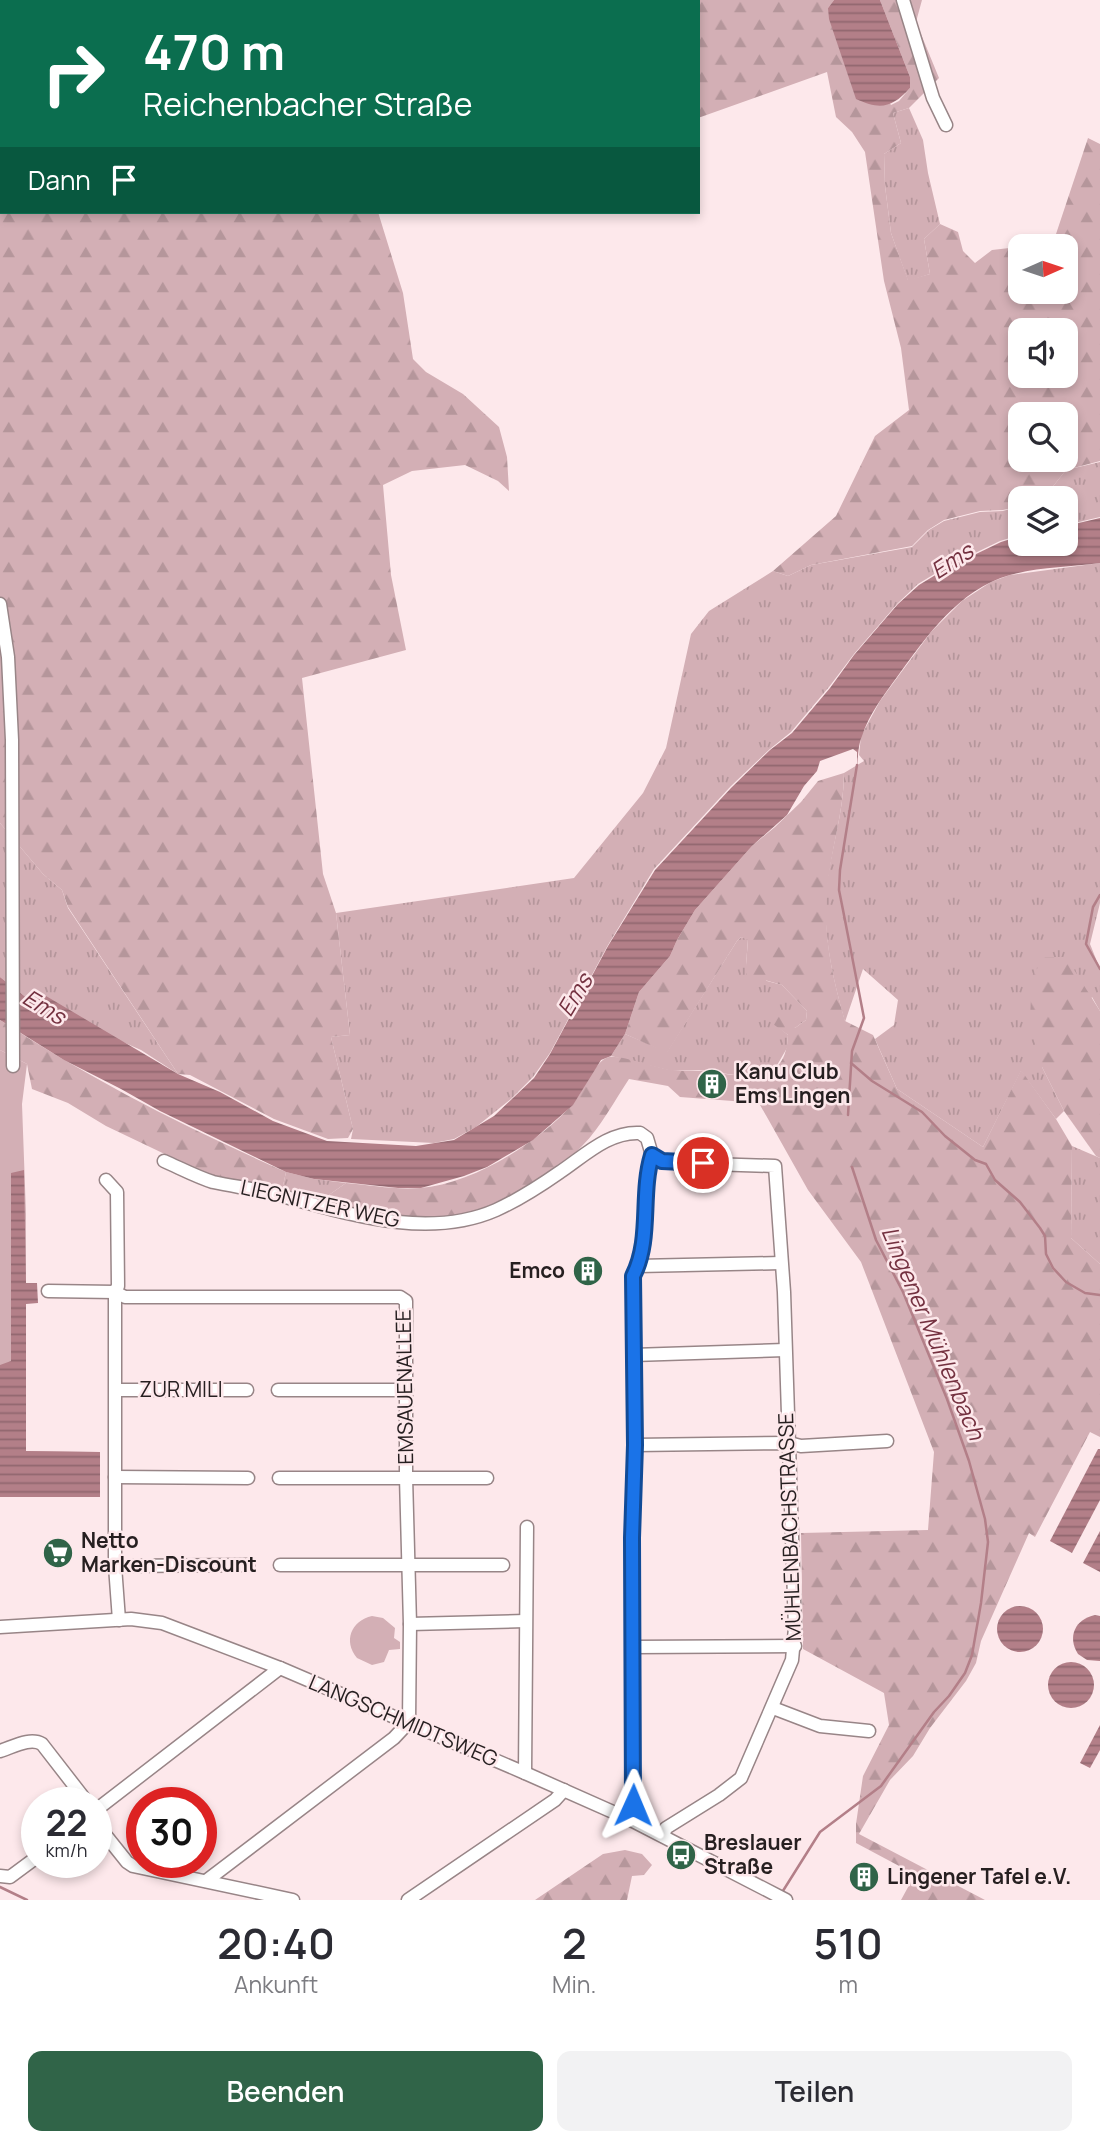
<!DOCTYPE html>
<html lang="de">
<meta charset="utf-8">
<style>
body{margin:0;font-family:Manrope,sans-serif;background:#f2f2f3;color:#2b2b33;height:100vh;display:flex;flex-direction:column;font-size:26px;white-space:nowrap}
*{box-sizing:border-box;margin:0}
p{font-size:23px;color:#7c7c81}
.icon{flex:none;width:38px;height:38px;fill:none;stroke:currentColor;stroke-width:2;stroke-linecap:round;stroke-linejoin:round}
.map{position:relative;height:1900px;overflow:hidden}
.sheet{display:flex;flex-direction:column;background:#fff;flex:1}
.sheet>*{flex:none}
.hud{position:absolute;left:0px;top:0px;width:700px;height:214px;box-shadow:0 4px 10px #0003;background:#0b6e4f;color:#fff;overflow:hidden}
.needle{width:46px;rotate:87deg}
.fabs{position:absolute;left:1008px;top:234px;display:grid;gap:14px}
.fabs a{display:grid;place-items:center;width:70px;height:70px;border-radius:14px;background:#fff;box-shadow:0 4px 10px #0003;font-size:35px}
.speed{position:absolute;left:21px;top:1787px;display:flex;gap:14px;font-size:35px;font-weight:700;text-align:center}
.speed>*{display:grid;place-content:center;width:91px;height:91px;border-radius:50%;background:#fff;box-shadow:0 4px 10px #0003;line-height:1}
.speed small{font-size:18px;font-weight:400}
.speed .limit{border:10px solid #d22;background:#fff;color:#111}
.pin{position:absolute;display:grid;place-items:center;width:60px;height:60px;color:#fff;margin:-30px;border:4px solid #fff;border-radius:50%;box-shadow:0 2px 7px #0007}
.me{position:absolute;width:77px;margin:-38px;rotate:1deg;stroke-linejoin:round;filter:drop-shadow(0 0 5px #0008)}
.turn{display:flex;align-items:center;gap:24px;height:147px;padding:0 28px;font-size:32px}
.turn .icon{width:91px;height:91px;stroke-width:2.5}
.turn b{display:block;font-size:49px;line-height:60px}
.then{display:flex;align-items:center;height:66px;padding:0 28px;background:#0003;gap:14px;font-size:26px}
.eta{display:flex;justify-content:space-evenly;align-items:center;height:119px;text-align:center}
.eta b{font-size:42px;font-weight:600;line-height:49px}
.action{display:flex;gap:14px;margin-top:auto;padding:14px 28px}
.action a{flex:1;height:80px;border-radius:14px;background:#306448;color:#fff;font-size:28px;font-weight:600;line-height:80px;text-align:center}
.action a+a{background:#f2f2f3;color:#2b2b33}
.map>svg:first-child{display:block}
</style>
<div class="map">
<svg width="1100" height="1900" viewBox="0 0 1100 1900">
<defs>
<pattern id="grass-tufts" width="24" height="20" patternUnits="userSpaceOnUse" patternTransform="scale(1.75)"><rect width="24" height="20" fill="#d3afb5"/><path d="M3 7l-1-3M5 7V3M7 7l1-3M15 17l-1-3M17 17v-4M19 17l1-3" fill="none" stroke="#b5969b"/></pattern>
<pattern id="forest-firs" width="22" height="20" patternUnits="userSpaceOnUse" patternTransform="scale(1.75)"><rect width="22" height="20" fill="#d3afb5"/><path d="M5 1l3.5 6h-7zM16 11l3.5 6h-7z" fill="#b5969b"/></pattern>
<pattern id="water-rules" width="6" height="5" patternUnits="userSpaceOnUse" patternTransform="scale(1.75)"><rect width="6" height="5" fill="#b37f88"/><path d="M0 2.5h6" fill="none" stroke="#91676f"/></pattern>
</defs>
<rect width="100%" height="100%" fill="#fde8eb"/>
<!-- grass -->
<g fill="url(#grass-tufts)">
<path d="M909,108L923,140L928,173L940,224L924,239L930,274L908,281L891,233L885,186L884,154L901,143L893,113Z"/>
<path d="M1100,462V517L1066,525V499H1043L1066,470Z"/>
<path d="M1020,506V535L1000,541L946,567L918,584L898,603L854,654L829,687L791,732L770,749L731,786L654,869L608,945L550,1053L533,1077L511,1099L476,1127L454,1139L434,1143L351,1139L353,1129L331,1037L350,1035L336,913L574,878L643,793L666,748L691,634L709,611L773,571L788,576L811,565L912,547L929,530L944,521L980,512L1003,511Z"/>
<path d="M1100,563V903L1090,944L1100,969V1011L1092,997L1042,1067L1064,1111L1056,1119L1021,1071L983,1147L897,1089L875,1039L894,1025L898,1000L863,969L845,1022C833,979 823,937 826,892C830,852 844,813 844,773L864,761L859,755L861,736L880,701L931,632L962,601L991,582L1010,575Z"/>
<path d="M0,823L43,874L62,890L68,908L178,1074L141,1050L32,1002L0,977Z"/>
<path d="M741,937L748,939L746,965L767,981L782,985L807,1011L806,1020L795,1028L770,1020L788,1035L787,1048L776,1067L761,1076H742L699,1070L672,1071L611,1056L625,1034L667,1052L737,941Z"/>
<path d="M1072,1146L1100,1158V1264L1071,1238Z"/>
<path d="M286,1172L314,1179L346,1183L326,1197L327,1204L281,1195Z"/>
</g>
<!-- forest -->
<g fill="url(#forest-firs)" fill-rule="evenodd">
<path d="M0,0H339L340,2H2V212H378L403,293L413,359L426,372L463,394L499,427L507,457L509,491L498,481L465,465L412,471L383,485L391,575L406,650L302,678L323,874L336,913L350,1035L331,1037L353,1129L348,1138L328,1139L274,1119L190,1075L178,1074L68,907L62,890L43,874L0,823Z"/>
<path d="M482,0H834L828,8L891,105L899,101L910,88V77L880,0H922L916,22L939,78L909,108L893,113L901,143L884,154L885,186L891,233L908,280L930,274L924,239L940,224L958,232L963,251L975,263L992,250L1053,243L1088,138L1100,144V461L1066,470L1043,499H1020V506L1003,510L980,511L944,520L928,530L912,546L811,565L788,576L773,571L836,516L875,436L909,410L901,348L884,281L865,152L852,132L836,117L827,72L698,118V2H481ZM1020,247H1066V292H1020ZM1020,331H1066V376H1020ZM1020,415H1066V460H1020Z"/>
<path d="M844,773C844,813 830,852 827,892C823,937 833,979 845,1021L873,1035L897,1089L983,1147L1021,1070L1056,1119L1072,1146L1071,1238L1100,1264V1437L1090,1432L1035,1537L1029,1533L981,1641L976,1663L966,1681L930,1728L913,1756L890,1780L859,1834L985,1900H901L913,1878L901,1867L856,1843V1824L863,1776L889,1725L884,1693L803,1649L801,1533L928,1530L934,1452L861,1262L808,1190L759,1103L680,1097L668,1086L629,1079C615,1100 600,1128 583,1145C538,1193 473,1223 406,1220C382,1218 351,1209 327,1204L326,1197L346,1183C370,1185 395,1190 420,1188C472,1184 536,1144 571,1106C582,1095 594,1060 609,1057C622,1055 656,1068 671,1070C682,1072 692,1070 703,1071C739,1075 786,1090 788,1035L769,1021L775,1015L789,1020L795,1028L806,1020L807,1011L782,985L747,975L746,965L748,940L741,937L737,941L667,1053L625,1034L639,992L670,956L677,940L695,910L752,846L775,827L801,802L818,781Z"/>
<path d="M1045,957H1066L1100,1011V1158L1096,1156L1064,1111L1042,1067L1030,1019L1032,976Z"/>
<path d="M0,1020C90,1079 188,1129 286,1172L281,1195L217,1179L106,1126L68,1103L32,1089L27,1064L0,1050Z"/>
<path d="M625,1850L642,1854L652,1865L644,1875L632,1876L627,1900H535L603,1854Z"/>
</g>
<!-- green -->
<g fill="#d3afb5">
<path d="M0,1050L27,1064L22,1104L26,1214V1451L100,1452V1497H0Z"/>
<path d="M372,1616L383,1618L395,1628L394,1638L400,1642V1649L389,1650L384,1662L372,1665L357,1658C343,1641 351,1621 372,1616Z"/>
</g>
<!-- water -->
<g fill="url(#water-rules)">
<path d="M834,0H880L910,77V88C892,108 880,110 856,99L829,19L828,8Z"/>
<path d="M1100,518V563C1071,567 1038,567 1010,575C959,589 926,637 897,677C884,695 869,714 862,736C858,745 858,758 857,768V752L853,749L820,761L817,771L804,786L787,815L752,846L695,910L677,940L670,956L639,992L625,1034L611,1056L601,1060L573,1105L533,1140L487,1167L464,1176L421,1188H398L314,1179L286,1172L160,1111L121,1089L64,1060L0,1020V977L32,1002L46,996L178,1074L220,1092L273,1121L327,1141L416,1146L454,1140L494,1116L534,1078L550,1054L608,946L655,870L731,788L770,750L792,733L830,688L854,655L898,604L919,585L947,568L1001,542L1020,536V544H1066V526Z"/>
<path d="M24,1170L26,1283H37L38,1303L26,1304V1451L100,1452V1497H0V1365L11,1361V1173Z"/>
<path d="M1098,1449H1100V1500L1072,1553L1050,1541Z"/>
<path d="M1100,1531V1572L1083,1563Z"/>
<circle cx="1020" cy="1629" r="23"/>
<path d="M1095,1615L1100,1616V1661L1087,1660L1078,1654C1067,1637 1075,1619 1095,1615Z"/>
<circle cx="1071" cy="1685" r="23"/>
<path d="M1100,1725V1750L1090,1768L1080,1763Z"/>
</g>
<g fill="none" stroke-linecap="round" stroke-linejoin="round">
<!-- stream -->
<g stroke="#b37f88" stroke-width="2.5">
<path d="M1100,895L1093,907L1086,944L1100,969"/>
<path d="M851,1063L872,1081L922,1112L945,1136L975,1160L986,1164L995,1180L1020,1202L1040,1228L1045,1236L1046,1254L1053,1268L1066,1282L1085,1293L1100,1295"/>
<path d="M848,1115L852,1051L864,1018L843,910L839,890L840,870L857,765"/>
<path d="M0,1887L27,1900"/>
<path d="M781,1894L820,1832L881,1786L934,1712L949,1696L965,1673L972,1655L981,1603L988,1542L985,1519L969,1461L947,1399L903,1292L876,1240L852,1167"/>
</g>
<!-- minor casing -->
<g stroke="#988587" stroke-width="15">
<g id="minor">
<path d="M903,0L933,98L946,125"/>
<path d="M0,604L8,657L12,740L13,1066"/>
<path d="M652,1155L662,1161L679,1163L775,1166L784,1292L795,1628L792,1660L741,1778L719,1795L666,1828L663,1836"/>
<path d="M164,1161C180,1168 197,1177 213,1182C231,1186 248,1188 266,1192C338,1210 423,1242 496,1210C518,1200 540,1186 560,1172C584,1156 609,1131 640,1133L647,1138L652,1155"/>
<path d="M106,1180L117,1192L118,1286L115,1292V1566L119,1620"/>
<path d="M638,1266L781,1263"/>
<path d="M48,1291L115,1292L125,1297H400L406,1301V1477L410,1624L409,1722"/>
<path d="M633,1355L785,1350"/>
<path d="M116,1390H247"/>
<path d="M278,1390H407"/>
<path d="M635,1445L789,1443L801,1446L887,1441"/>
<path d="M115,1477L248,1478"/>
<path d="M279,1478H487"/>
<path d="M280,1565H503"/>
<path d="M115,1566L248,1565"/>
<path d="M410,1624L525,1621"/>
<path d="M0,1627L131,1619L162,1623L280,1668L525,1773L631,1820L786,1900"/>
<path d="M633,1647L795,1646"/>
<path d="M773,1708L820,1726L869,1731"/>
<path d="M0,1751C13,1747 30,1737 42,1744L87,1802"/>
<path d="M525,1773L527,1527"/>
<path d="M96,1810L280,1668"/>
<path d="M96,1820L99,1827L127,1862L133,1866L293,1900"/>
<path d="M631,1820L633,1681L632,1537L635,1445L633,1276C653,1239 640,1194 652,1155"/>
<path d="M0,1876L10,1877L37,1857"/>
<path d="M206,1881L394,1738L409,1722"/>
<path d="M408,1900L555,1800L564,1790"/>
</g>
</g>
<!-- minor -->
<use href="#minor" stroke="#fff" stroke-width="12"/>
</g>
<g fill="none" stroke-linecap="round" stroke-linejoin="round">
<!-- route casing -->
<g stroke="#114b97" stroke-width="18">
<path id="route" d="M633,1805L632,1538L635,1445L633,1276C652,1239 640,1195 652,1155L662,1161L703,1163"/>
</g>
<!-- route -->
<use href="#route" stroke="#1a73e8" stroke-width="12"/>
</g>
<!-- icons -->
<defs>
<g id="building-disc" transform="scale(1.575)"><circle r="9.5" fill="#306448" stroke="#fde8eb"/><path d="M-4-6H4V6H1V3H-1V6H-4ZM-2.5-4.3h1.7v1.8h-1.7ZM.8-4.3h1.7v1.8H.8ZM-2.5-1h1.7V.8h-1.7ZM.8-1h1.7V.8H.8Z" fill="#fff"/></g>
<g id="supermarket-disc" transform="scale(1.575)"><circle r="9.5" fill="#306448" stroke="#fde8eb"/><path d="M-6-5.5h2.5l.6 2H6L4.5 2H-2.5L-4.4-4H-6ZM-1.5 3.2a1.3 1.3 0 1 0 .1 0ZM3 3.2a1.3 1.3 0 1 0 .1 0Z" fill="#fff"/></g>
<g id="bus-disc" transform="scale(1.575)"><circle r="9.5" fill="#306448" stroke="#fde8eb"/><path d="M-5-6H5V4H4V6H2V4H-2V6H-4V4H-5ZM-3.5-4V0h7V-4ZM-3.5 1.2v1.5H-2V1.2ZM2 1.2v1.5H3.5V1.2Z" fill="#fff"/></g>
</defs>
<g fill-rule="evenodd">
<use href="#building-disc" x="712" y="1084"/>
<use href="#building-disc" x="588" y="1271"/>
<use href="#supermarket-disc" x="58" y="1553"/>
<use href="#bus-disc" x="681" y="1855"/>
<use href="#building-disc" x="864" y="1877"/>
</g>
<g text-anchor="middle" stroke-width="5" stroke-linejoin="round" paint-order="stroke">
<!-- poi labels -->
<g font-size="21" font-weight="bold" fill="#261f20" stroke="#fde8eb" text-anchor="start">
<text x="735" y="1079">Kanu Club<tspan x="735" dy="24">Ems Lingen</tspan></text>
<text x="565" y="1278" text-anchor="end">Emco</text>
<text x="81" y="1548">Netto<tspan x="81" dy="24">Marken-Discount</tspan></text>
<text x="704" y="1850">Breslauer<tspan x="704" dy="24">Straße</tspan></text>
<text x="887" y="1884">Lingener Tafel e.V.</text>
</g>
<!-- street labels -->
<g font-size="21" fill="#261f20" stroke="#fde8eb">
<text transform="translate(320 1204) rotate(12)" y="7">LIEGNITZER WEG</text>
<text transform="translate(405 1387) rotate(-91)" y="7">EMSAUENALLEE</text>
<text x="181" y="1397">ZUR MILI</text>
<text transform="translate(790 1527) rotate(-92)" y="7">MÜHLENBACHSTRASSE</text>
<text transform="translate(403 1721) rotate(23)" y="7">LANGSCHMIDTSWEG</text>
</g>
<!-- water labels -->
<g font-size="23" font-style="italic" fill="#743140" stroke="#fde8eb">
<text transform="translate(952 561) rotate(-33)" y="8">Ems</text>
<text transform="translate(575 995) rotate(-59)" y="8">Ems</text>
<text transform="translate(44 1007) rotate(31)" y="8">Ems</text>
<text transform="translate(933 1333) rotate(67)" y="8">Lingener Mühlenbach</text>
</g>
</g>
</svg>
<div class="fabs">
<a><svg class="needle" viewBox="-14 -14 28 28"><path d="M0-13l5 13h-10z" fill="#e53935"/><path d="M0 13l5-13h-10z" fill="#7c7c81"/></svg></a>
<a><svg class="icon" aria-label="sound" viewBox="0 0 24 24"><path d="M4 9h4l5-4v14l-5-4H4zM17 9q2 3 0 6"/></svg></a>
<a><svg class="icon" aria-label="search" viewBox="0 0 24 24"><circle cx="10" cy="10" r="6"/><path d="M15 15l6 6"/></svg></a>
<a><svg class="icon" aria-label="layers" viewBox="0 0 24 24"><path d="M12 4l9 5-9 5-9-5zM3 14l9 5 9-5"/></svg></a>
</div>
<div class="speed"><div>22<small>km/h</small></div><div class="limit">30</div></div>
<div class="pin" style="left:703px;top:1163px;background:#d93025"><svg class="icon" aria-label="arrive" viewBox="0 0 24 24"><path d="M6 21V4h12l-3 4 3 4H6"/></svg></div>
<svg class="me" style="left:633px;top:1805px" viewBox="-20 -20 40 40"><path d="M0-17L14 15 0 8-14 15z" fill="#1a73e8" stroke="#fff" stroke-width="4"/></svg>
<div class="hud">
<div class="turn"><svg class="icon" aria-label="right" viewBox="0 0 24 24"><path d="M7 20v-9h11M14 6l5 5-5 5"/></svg><div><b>470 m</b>Reichenbacher Straße</div></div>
<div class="then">Dann<svg class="icon" aria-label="arrive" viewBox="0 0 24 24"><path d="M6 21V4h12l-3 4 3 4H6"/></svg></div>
</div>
</div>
<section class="sheet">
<div class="eta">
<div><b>20:40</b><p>Ankunft</p></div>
<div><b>2</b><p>Min.</p></div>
<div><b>510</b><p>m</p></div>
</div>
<div class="action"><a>Beenden</a><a>Teilen</a></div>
</section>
